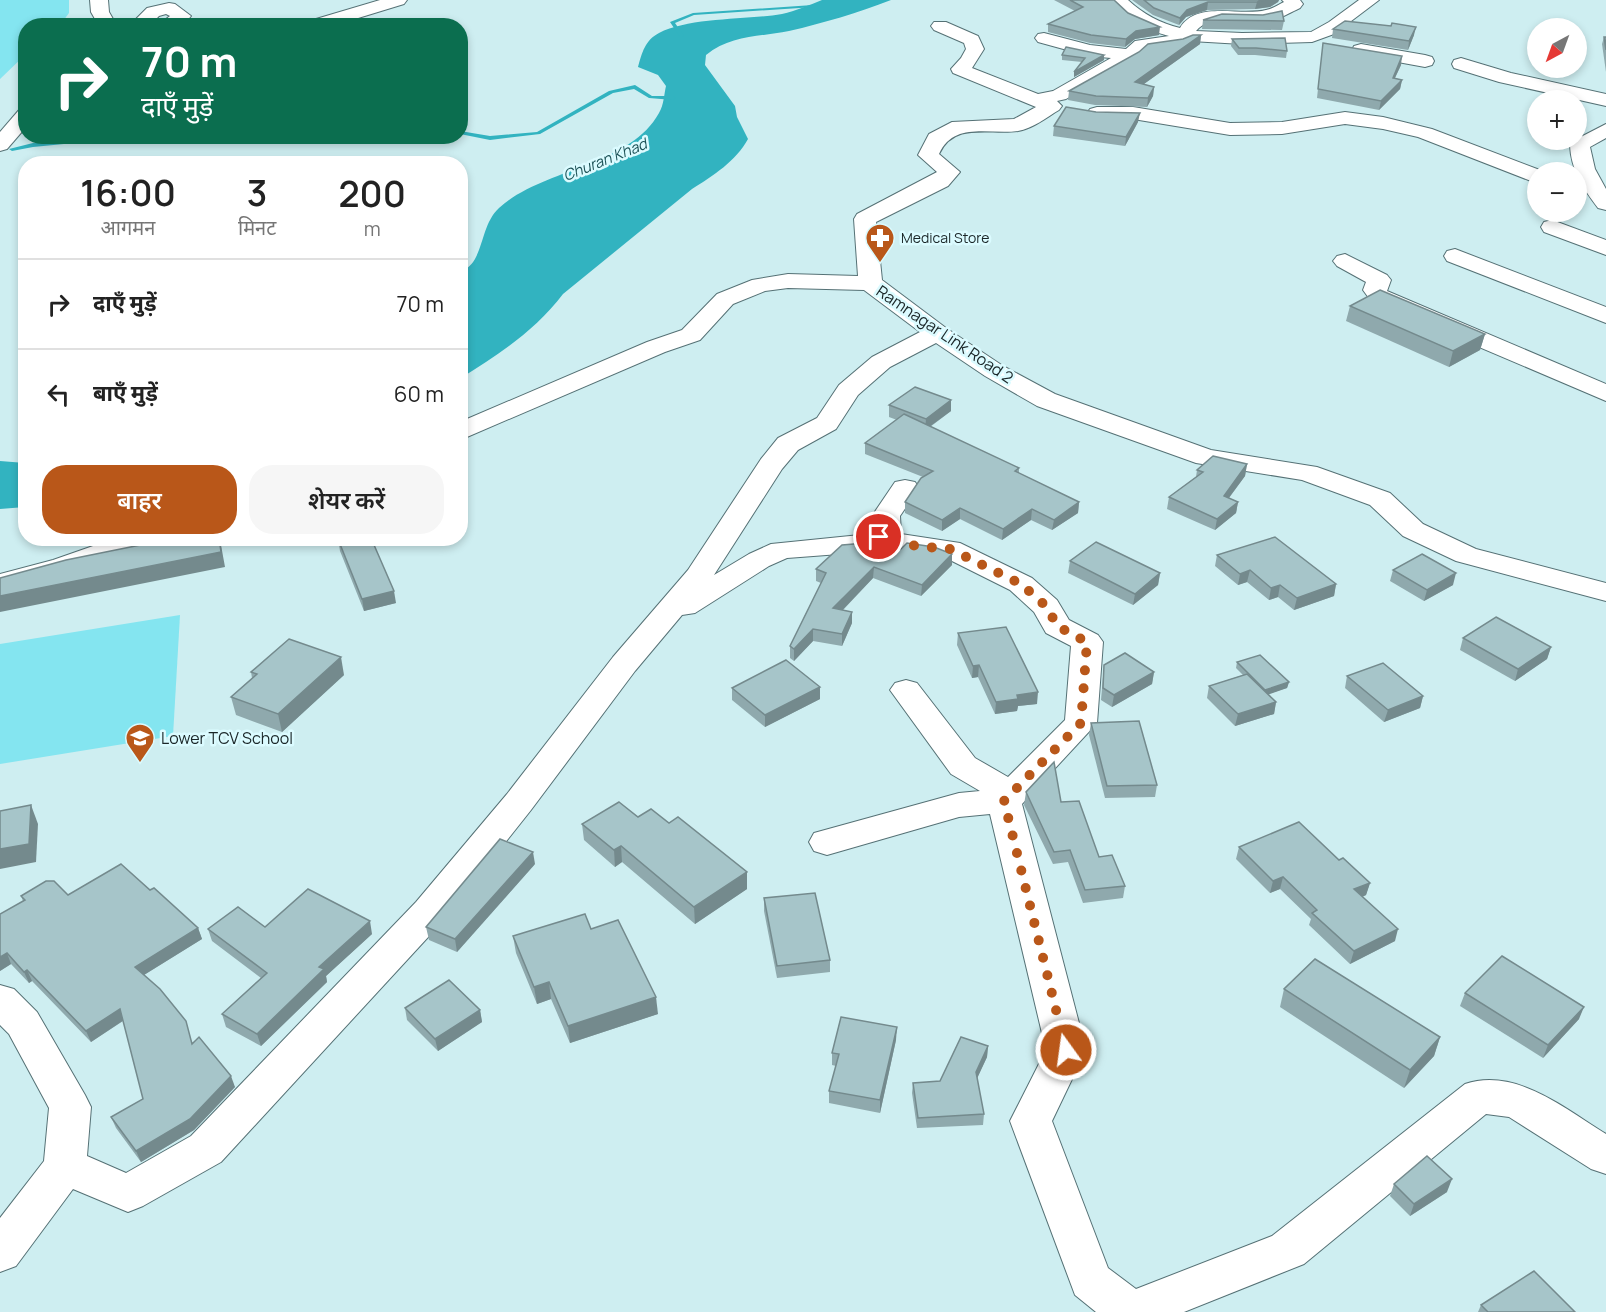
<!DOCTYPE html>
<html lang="hi">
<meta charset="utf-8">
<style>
body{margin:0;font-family:Manrope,"Noto Sans Devanagari",sans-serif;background:#f6f6f6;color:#222;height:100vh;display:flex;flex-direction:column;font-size:22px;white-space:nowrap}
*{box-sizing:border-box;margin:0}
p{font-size:20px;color:#767676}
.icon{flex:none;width:33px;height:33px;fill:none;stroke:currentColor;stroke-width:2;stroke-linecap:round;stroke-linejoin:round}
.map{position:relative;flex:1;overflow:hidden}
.panel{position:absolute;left:18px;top:156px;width:450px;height:390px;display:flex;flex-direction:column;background:#fff;border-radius:24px;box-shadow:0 3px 9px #0003}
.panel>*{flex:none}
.top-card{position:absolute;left:18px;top:18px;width:450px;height:126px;border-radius:24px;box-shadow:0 3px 9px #0003;background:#0b6e4f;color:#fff;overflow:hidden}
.needle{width:39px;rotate:221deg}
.tools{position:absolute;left:1527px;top:18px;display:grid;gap:12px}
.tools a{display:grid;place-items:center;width:60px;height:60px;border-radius:50%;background:#fff;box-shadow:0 3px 9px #0003;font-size:30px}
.pin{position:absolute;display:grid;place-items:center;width:51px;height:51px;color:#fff;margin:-26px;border:3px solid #fff;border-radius:50%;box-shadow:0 2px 6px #0007}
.me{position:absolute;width:66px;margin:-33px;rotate:346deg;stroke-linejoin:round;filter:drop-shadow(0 0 4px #0008)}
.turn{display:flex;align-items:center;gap:21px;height:126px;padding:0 24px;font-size:27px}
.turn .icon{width:78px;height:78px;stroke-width:2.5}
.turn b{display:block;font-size:42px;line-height:51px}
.eta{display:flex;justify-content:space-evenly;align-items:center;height:102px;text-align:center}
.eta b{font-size:36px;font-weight:600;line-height:42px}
.cta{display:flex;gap:12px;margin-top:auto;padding:12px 24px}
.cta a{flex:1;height:69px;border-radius:24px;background:#b95719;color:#fff;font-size:24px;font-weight:600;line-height:69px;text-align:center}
.cta a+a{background:#f6f6f6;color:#222}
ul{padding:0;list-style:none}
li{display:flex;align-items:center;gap:18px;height:90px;padding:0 24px;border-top:2px solid #e0e0e0}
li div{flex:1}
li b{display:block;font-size:22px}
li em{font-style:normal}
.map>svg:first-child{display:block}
</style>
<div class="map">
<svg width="1606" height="1312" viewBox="0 0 1606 1312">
<rect width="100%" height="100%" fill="#ceeef1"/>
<!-- green -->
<g fill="#84e5f0">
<path d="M0,0H69V13L60,25L26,26L25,55L0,79Z"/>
<path d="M180,615L173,736L0,764V644Z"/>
</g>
<!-- water -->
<g fill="#32b3c0">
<path d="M822,0H891C857,13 824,23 789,31C759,37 731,35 706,55L705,65L735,106L737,117L748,139C736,161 713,176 692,189L563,294C535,331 499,354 461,378V274C466,269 473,264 476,257C484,241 485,221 499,208C543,168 629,167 659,113C664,105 664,94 666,86L658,75L638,67C642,53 645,40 659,33C690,17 747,20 782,14C796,11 809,5 822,0Z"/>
<path d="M0,461L25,463V507L0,509Z"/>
</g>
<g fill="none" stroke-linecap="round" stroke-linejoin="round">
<!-- stream -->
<g fill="#32b3c0" fill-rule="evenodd">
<path d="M813,5H815V7L694,15L675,23L684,36L682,37H680L670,22L693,13Z"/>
<path d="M635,85L652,96H673L676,98L673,100L649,98L634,89L613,93L540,134L490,140L460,134V131L490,136L537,132L609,91Z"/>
<path d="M118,136H146L33,147L12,151L9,149L33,143Z"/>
<path d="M237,136H272L270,138Z"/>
</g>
<!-- minor casing -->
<g stroke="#557175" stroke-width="2">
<g id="minor">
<path d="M90,0H108L109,12L117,26H99L91,12Z"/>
<path d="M380,0H407L404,4L332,26H303L306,22Z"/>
<path d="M1109,0H1128C1143,14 1160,23 1180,28C1197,0 1240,17 1266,10C1272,9 1278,5 1284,2L1282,0H1300L1303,4L1300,8C1291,12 1280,19 1270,21C1249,24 1211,12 1196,31L1242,33L1311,32L1329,22L1359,0H1379L1334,34L1312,42L1242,44L1191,41L1182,45L1146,50L1137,59L1066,99L1057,101L1062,106L1059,110C1047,117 1032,129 1018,131C989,135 954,121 939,154L960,172L948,186L876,222L882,280L946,328L1003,366L1055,394L1211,450L1317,467L1390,493L1423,524L1476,549L1606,583V601L1456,561L1403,536L1370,505L1302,480L1196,463L1037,406L985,376L936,343L890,367L858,395L836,429L798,450L782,469L714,575L749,554L771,544L860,535L872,529V516L895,482L905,480L915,482L919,488L900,516L901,534L960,543L1032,578L1057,600L1069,620L1098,635L1103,642L1097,723L1022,804L1086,1050L1052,1121L1108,1268L1136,1289L1272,1236L1465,1084C1516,1067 1565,1109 1606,1134V1174L1591,1169L1509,1117L1486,1114L1304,1264L1184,1312H1096L1075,1295L1010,1121L1046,1050L990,814L959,817L827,855L814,851L809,842L814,833L959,793L980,791L951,774L890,690L895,683L906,680L917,683L975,758L1008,777L1065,720L1071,646L1046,633L1034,612L1010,590L944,557L916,555L882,546L866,552L787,558L769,566L695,613L682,615L635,671L531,810L442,922L221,1162L143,1206L128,1212L73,1189L16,1266L0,1272V1218L44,1161L49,1108L9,1034L0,1025V985L14,989L37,1012L85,1095L91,1107L87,1156L126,1173L191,1136L416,902L507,794L613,657L688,570L761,459L778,438L817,418L839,385L872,357L920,332L864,290L788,288L765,291L733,304L700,340L665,352L460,440V422L647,342L682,330L717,294L752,280L788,274L858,276L854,219L857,214L937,172L918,155L929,134L952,122L1014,119L1036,107L953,73L951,69L961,58L966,49L964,43L934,30L931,26L934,22H946L978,36L984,49L972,68L1038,94L1053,91L1111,58L1089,56L1038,42L1035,38L1038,34L1044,33L1090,45L1126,49L1135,41L1169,36C1146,30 1124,20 1109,0Z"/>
<path d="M169,3L175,4L191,16C182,28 171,26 157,26L170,16L166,14L159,16L149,26H129L147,8Z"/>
<path d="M1361,44L1425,55L1432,57L1434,61L1432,65L1425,67L1354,54L1352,50L1354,46Z"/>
<path d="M1461,58L1511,73L1606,94V106L1499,82L1454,68L1452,64L1454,60Z"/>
<path d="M1097,107H1133L1230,123L1282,122L1345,112L1383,117L1432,129L1545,172H1538V183L1531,181L1418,137L1383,129L1345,124L1282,134L1230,135L1133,119L1090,117L1087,113L1090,109Z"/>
<path d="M26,108V127L7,149L0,151V132L19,110Z"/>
<path d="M1606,124V138L1590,147L1595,169L1606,189V210L1598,208C1583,188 1571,170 1570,145L1573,141Z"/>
<path d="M1552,220L1606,240V255L1544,232L1541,227L1544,222Z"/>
<path d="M1455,249L1606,307V323L1447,261L1444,256L1447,251Z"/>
<path d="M1345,254L1387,275L1391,280L1387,291L1606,384V401L1371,301L1363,290L1366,282L1337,266L1333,261L1337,256Z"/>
<path d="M116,538H160L156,544L73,572L0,592V574L53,560Z"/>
</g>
</g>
<!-- minor -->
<use href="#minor" fill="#fff" fill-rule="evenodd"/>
</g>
<!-- wall -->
<g fill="#8fa9ad">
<path d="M1054,0H1114L1128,13L1159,35L1135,39L1125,47L1090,43L1048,32V24L1075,11Z"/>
<path d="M1132,0H1279L1278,2L1270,7L1255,9L1207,10L1186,17L1179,25L1153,15Z"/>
<path d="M1203,20L1284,21L1282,30L1202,29Z"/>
<path d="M1333,29L1414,35L1408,50L1332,38Z"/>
<path d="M1201,35L1200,44L1144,84L1154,87L1153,96L1147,107L1095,105L1068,100L1069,91L1183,39Z"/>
<path d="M1604,37H1606V72L1602,44Z"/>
<path d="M1232,39L1287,51L1286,58L1255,55H1238L1231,46Z"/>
<path d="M1323,43L1401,65L1395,78L1402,80L1400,89L1379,110L1317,98Z"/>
<path d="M1062,55L1104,60L1074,77V72L1082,62L1062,60Z"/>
<path d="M1138,122L1125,146L1053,136L1054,126Z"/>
<path d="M1350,306L1485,334L1480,350L1449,367L1346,321Z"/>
<path d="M951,400V411L930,427L1019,468V473L1079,502L1078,513L1052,530L1031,520L1002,540L960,519L942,531L905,513V502L923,477L865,454V443L897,420L889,417V405Z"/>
<path d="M1247,464L1245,476L1229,498L1238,502L1236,513L1215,530L1167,509L1169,497L1196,477L1197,470Z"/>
<path d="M338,539L396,603L364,611L340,551Z"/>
<path d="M901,549L952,565L921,596L873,578L843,610L852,623L842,646L813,641L794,661L790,658V646L821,583L816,581V569Z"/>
<path d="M1217,555L1336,584L1334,596L1294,610L1278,597L1269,600L1247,582L1238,585L1215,566Z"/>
<path d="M1070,561L1160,573L1158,585L1133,605L1068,573Z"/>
<path d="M1393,570L1453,585L1424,601L1390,581Z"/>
<path d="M958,633L1037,704L1018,706L1017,711L995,714L978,677L972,678L957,645Z"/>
<path d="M1463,638L1551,647L1547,659L1515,681L1460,650Z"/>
<path d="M1237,662L1289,682L1287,688L1268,694L1276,702L1274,714L1235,726L1207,698L1209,686L1243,675L1236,668Z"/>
<path d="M1104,665L1154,672L1152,684L1112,707L1101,700Z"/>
<path d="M251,672L344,675L282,732L236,715L231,697L252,678Z"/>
<path d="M1347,676L1423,696L1420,708L1384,722L1345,688Z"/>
<path d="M732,688L820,699L765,727L732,700Z"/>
<path d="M1091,723L1157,785L1155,797L1105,798L1089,735Z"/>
<path d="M1026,792L1061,802L1099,857L1125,886L1123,898L1083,903L1068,862L1053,864L1024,805Z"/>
<path d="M638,817L669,823L747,872V889L695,924L622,862L615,867L584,840L582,824Z"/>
<path d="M1239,847L1339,860L1370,883L1366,895L1362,897L1395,941L1350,964L1309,925L1311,919L1280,889L1270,893L1236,859Z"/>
<path d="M535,864L457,952L429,940L426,927Z"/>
<path d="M150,890L198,928L202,939L144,975L193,1043L235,1087L194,1130L141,1162L116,1128L111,1117L143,1099L123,1021L91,1042L32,981L29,983L11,964L0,971L23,901L21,896L68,895Z"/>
<path d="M764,898L830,960V972L777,978L764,911Z"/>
<path d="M265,927L372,934L326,976L327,982L261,1046L226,1027L222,1014L261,978L212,941L208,929Z"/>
<path d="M591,929L658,1014L570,1043L551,999L537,1004L516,953L513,936Z"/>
<path d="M1284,989L1440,1037L1434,1056L1404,1088L1280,1007Z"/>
<path d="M1465,993L1579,1019L1543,1058L1460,1006Z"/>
<path d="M405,1008L480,1010L482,1022L438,1051L407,1020Z"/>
<path d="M896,1040L880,1113L829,1103V1091L836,1066L832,1065V1053Z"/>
<path d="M988,1046L987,1057L977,1078L984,1114L983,1125L917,1128L912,1093L913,1083L940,1081Z"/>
<path d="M1394,1184L1447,1192L1410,1216L1390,1196Z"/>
<path d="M1481,1305L1575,1312H1478Z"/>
</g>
<!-- shaded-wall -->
<g fill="#748a8d">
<path d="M1265,0H1279L1278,2L1270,7L1255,9L1257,2Z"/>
<path d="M1208,2L1207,10L1186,17L1179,25L1180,18L1187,10Z"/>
<path d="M1160,27L1159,35L1135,39L1125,47L1126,39L1136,31Z"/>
<path d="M1416,27L1414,35L1408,50L1409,41Z"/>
<path d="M1201,35L1200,44L1134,91L1135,82Z"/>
<path d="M1104,55V60L1074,77V72Z"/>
<path d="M1402,56L1401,65L1391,86L1393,78Z"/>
<path d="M1402,80L1400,89L1379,110L1381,101Z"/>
<path d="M1154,87L1153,96L1147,107L1148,98Z"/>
<path d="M1140,113L1138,122L1125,146L1126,137Z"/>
<path d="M1485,334L1480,350L1449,367L1453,351Z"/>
<path d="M951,400V411L925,430L926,419Z"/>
<path d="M1247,464L1245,476L1222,507L1224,496Z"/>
<path d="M1079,502L1078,513L1052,530L1054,520Z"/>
<path d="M1238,502L1236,513L1215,530L1217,519Z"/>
<path d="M960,508V519L942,531V520Z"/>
<path d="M1032,509L1031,520L1002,540L1003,529Z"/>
<path d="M219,538H220L221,545L225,567L0,612V596Z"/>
<path d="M952,554V565L921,596L922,585Z"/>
<path d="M874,567L873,578L833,620V608Z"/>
<path d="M1250,570L1247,582L1238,585L1240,574Z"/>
<path d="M1160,573L1158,585L1133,605L1135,594Z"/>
<path d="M1456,573L1453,585L1424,601L1427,590Z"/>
<path d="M1336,584L1334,596L1294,610L1297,598Z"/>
<path d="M1280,585L1278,597L1269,600L1271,588Z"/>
<path d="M394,591L396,603L364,611L362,599Z"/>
<path d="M852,612V623L842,646V634Z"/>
<path d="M813,629V641L794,661V649Z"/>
<path d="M1551,647L1547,659L1515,681L1518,669Z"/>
<path d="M341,657L344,675L282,732L278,714Z"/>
<path d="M979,665L978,677L972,678L973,666Z"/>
<path d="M1154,672L1152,684L1112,707L1114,695Z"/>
<path d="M1289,682L1287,688L1264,696L1265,690Z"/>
<path d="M820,687V699L765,727V715Z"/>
<path d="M1038,692L1037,704L1018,706L1017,711L995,714L996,702L1017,695Z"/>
<path d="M1423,696L1420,708L1384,722L1388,710Z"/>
<path d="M1276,702L1274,714L1235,726L1238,714Z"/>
<path d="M31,805L38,824L36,862L0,869V849Z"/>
<path d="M621,846L622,862L615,867L614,850Z"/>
<path d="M533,852L535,864L457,952L455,939Z"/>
<path d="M747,872V889L695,924L694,907Z"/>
<path d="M1283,877L1280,889L1270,893L1273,881Z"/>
<path d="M1370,883L1366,895L1351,902L1354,889Z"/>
<path d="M370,921L372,934L326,976L327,982L261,1046L257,1034L319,967Z"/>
<path d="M198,928L202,939L139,978L135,967Z"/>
<path d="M1398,929L1395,941L1350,964L1354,951Z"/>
<path d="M7,953L11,964L0,971V957Z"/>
<path d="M27,970L32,981L29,983L24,972Z"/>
<path d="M549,982L551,999L537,1004L534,987Z"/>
<path d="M656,997L658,1014L570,1043L568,1026Z"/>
<path d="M1584,1007L1579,1019L1543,1058L1548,1045Z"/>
<path d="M120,1009L124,1020L91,1042L86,1031Z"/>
<path d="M480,1010L482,1022L438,1051L435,1039Z"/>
<path d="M897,1027L896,1040L880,1113V1100Z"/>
<path d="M1440,1037L1434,1056L1404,1088L1410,1070Z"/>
<path d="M988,1046L987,1057L975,1083L976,1072Z"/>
<path d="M231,1076L235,1087L194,1130L141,1162L136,1151Z"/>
<path d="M1452,1179L1447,1192L1410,1216L1414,1204Z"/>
</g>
<!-- building -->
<g fill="#a6c5c9" stroke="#748a8d" stroke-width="1.5">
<path d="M1070,0H1114L1128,13L1160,27L1136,31L1126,39L1091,35L1048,24L1083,7Z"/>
<path d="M1144,0H1265L1257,2H1208L1187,10L1180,18L1154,8Z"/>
<path d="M1282,11L1284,21L1203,20L1222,14L1263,15Z"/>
<path d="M1345,21L1391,26L1392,23L1416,27L1409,41L1333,29Z"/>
<path d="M1193,35H1201L1135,82L1154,87L1148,98L1096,96L1069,91L1139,52L1148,44L1183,39Z"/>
<path d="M1604,37H1606V50Z"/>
<path d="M1285,38L1287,51L1256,48H1239L1232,39Z"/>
<path d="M1323,43L1402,56L1393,78L1402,80L1381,101L1318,89Z"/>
<path d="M1066,47L1104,55L1074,72L1085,58L1062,55Z"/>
<path d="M1066,107L1096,112L1140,113L1126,137L1054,126Z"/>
<path d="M1380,290L1485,334L1453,351L1350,306Z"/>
<path d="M915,387L951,400L926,419L889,405Z"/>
<path d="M904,414L1019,468L1015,471L1079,502L1054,520L1032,509L1003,529L960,508L942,520L905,502L921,478L933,471L865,443Z"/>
<path d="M1213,456L1247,464L1224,496L1238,502L1217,519L1169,497L1203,472L1197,470Z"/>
<path d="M1275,537L1336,584L1297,598L1280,585L1271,588L1250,570L1240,574L1217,555Z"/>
<path d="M175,538H219L221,552L0,596V578L66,560Z"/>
<path d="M342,538H371L394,591L362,599L338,539Z"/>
<path d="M875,540L901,549L907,543L934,547L952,554L922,585L874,567L833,608L852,612L842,634L813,629L794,649L790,646L826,573L816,569L842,545L866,543Z"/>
<path d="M1096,542L1160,573L1135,594L1070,561Z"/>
<path d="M1422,554L1456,573L1427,590L1393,570Z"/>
<path d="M1496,617L1551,647L1518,669L1463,638Z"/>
<path d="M1006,627L1038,692L1017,695L1018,699L996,702L979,665L973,666L958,633Z"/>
<path d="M289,639L341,657L278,714L231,697L257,674L251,672Z"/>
<path d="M1125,653L1154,672L1114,695L1103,688L1104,665Z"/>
<path d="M1260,655L1289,682L1265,690L1237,662Z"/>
<path d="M786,660L820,687L765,715L732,688Z"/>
<path d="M1383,663L1423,696L1388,710L1347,676Z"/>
<path d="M1247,674L1276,702L1238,714L1209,686Z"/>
<path d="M1139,721L1157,785L1107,786L1091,723Z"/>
<path d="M1054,762L1061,802L1079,801L1099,857L1112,855L1125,886L1085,890L1070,850L1054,852L1026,792Z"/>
<path d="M619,802L638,817L651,809L669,823L678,817L747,872L694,907L621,846L614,850L582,824Z"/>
<path d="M31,805L29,844L0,849V811Z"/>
<path d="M1299,822L1339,860L1343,858L1370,883L1354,889L1398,929L1354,951L1312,913L1317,910L1283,877L1273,881L1239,847Z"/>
<path d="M500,839L533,852L455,939L426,927Z"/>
<path d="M121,864L150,890L154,888L198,928L135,967L160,989L186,1021L192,1044L199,1037L231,1076L190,1119L136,1151L111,1117L143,1099L120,1009L86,1031L27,970L24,972L7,953L0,957V914L25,900L21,896L46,881H54L68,895Z"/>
<path d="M308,889L370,921L319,967L324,969L257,1034L222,1014L267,973L208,929L238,907L265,927Z"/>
<path d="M815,893L830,960L777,966L764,898Z"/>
<path d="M585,914L591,929L618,920L656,997L568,1026L549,982L534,987L513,936Z"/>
<path d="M1502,956L1584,1007L1548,1045L1465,993Z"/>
<path d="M1315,959L1440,1037L1410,1070L1284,989Z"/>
<path d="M449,980L480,1010L435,1039L405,1008Z"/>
<path d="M841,1017L897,1027L880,1100L829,1091L839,1054L832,1053Z"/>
<path d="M961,1037L988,1046L976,1072L984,1114L918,1118L913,1083L940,1081Z"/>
<path d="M1427,1156L1452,1179L1414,1204L1394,1184Z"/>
<path d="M1534,1271L1575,1312H1488L1481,1305Z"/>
</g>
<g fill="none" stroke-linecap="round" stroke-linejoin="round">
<!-- route -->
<path stroke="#b95719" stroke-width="10" stroke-dasharray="0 18" d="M879,537L916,546L950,549L1021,584L1047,607L1057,626L1087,642L1081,723L1004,801L1066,1050"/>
</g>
<!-- icons -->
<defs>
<g id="pharmacy-pin" transform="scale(1.5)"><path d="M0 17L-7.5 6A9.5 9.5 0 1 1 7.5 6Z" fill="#b95719" stroke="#dbfbff"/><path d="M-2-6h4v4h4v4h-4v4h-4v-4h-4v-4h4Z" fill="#fff"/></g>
<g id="school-pin" transform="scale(1.5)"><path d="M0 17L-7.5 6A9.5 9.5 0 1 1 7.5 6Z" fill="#b95719" stroke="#dbfbff"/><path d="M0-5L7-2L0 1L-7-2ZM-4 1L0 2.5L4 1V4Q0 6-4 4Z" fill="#fff"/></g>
</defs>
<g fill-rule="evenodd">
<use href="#pharmacy-pin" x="880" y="238"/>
<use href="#school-pin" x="140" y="738"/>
</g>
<g text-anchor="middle" stroke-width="5" stroke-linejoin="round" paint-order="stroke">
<!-- far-poi labels -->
<g font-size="14" fill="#1a2628" stroke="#dbfbff" text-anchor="start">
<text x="901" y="243">Medical Store</text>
</g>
<!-- far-water labels -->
<g font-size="15" font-style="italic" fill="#1c5156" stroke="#dbfbff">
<text transform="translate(605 160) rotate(-22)" y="5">Churan Khad</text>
</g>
<!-- street labels -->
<g font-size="16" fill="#1a2628" stroke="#dbfbff">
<text transform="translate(945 334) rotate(34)" y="6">Ramnagar Link Road 2</text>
</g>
<!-- poi labels -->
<g font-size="16" fill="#1a2628" stroke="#dbfbff" text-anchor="start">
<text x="161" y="744">Lower TCV School</text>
</g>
</g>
</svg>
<div class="tools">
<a><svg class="needle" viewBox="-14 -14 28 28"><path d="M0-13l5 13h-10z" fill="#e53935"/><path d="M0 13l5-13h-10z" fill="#767676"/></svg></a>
<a>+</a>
<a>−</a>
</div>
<div class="pin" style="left:879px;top:537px;background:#d93025"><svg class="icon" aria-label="arrive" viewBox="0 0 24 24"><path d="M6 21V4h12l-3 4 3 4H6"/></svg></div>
<svg class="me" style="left:1066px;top:1050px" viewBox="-20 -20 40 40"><circle r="17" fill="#b95719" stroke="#fff" stroke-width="3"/><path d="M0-11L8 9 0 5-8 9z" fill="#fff"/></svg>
<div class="top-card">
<div class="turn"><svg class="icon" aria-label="right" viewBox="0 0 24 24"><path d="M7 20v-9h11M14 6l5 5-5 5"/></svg><div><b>70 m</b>दाएँ मुड़ें</div></div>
</div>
<section class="panel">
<div class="eta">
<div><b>16:00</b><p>आगमन</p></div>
<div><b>3</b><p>मिनट</p></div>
<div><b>200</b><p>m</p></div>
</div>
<ul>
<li><svg class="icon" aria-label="right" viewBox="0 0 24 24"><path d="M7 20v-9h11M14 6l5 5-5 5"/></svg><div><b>दाएँ मुड़ें</b></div><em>70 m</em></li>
<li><svg class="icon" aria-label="left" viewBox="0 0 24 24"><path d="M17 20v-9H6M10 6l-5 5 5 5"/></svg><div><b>बाएँ मुड़ें</b></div><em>60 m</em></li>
</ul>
<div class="cta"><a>बाहर</a><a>शेयर करें</a></div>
</section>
</div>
